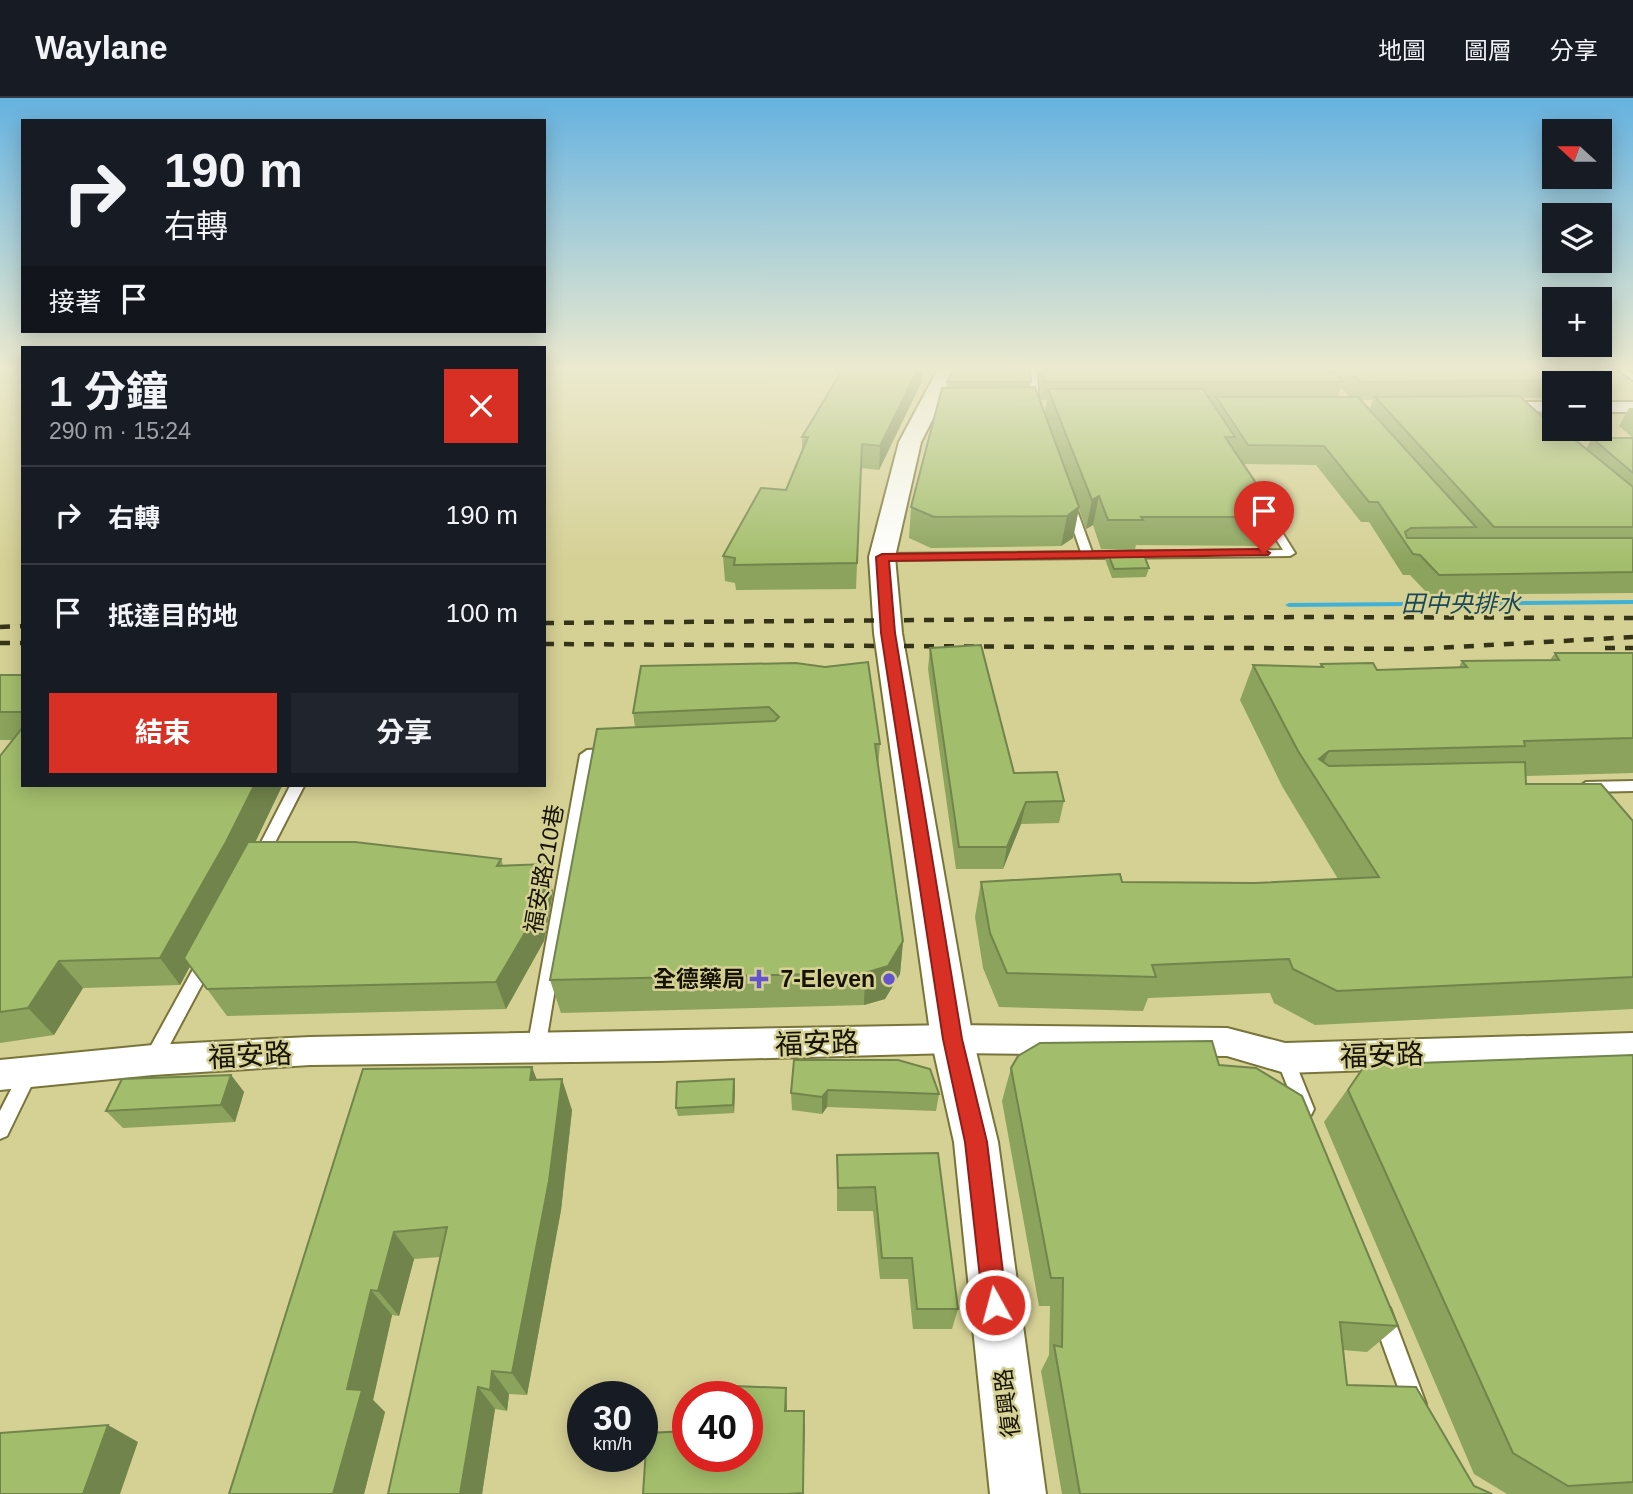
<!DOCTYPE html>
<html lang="zh-TW">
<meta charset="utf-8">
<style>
body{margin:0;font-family:Helvetica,"Noto Sans TC",sans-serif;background:#20242c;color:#f1f3f6;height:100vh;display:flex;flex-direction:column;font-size:26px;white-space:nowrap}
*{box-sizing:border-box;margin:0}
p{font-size:23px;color:#9ea1a6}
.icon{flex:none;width:38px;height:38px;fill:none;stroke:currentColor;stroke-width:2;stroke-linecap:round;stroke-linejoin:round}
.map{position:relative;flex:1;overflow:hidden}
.side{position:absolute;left:21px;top:248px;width:525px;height:441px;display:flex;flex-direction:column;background:#171b24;border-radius:0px;box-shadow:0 4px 18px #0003}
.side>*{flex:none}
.top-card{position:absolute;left:21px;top:21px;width:525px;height:214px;border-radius:0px;box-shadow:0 4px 18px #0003;background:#171b24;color:#f1f3f6;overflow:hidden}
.needle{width:46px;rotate:291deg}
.buttons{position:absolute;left:1542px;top:21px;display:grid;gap:14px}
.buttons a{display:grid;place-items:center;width:70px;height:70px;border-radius:0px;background:#171b24;box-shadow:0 4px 18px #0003;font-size:35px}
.speed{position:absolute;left:567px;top:1283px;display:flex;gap:14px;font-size:35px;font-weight:700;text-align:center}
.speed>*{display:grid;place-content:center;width:91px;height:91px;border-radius:50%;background:#171b24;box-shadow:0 4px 18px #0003;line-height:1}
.speed small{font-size:18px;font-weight:400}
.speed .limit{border:10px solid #d22;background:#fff;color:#111}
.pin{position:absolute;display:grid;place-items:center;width:60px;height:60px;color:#fff;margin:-72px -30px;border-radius:50% 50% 50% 0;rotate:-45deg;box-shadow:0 0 7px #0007}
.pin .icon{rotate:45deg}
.me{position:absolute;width:77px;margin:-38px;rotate:353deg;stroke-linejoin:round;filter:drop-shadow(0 0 5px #0008)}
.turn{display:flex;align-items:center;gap:24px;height:147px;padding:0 28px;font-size:32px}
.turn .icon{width:91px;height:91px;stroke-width:2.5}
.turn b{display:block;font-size:49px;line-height:60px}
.then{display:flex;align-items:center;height:66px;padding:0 28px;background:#0003;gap:14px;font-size:26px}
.round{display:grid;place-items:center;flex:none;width:74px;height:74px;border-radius:0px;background:#20242c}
.headline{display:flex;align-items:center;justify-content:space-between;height:119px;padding:0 28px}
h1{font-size:42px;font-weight:700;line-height:52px}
.action{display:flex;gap:14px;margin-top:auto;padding:14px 28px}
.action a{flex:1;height:80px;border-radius:0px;background:#d93025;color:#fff;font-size:28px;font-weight:700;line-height:80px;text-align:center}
.action a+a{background:#20242c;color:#f1f3f6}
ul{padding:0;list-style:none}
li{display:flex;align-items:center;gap:21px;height:98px;padding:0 28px;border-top:2px solid #363941}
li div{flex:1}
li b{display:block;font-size:26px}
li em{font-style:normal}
header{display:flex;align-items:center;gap:42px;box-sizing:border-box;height:98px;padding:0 35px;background:#171b24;border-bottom:2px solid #363941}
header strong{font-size:33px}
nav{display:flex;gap:38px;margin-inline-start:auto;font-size:24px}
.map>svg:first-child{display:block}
</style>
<header>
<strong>Waylane</strong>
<nav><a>地圖</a><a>圖層</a><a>分享</a></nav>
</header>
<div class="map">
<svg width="1633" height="1396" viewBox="0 0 1633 1396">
<rect width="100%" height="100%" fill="#d5d094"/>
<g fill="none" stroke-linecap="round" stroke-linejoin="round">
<!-- stream -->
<path fill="#41b0d5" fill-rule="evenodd" d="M1633,502V506L1289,509L1285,507L1289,505Z"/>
<!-- service casing -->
<g stroke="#79743a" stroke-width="4">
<g id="service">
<path d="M1029,271H1037L1039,308L1035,311L1031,308Z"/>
<path d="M1617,271H1626L1633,276V282Z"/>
<path d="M1070,404L1075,407L1092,454L1283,452L1259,414L1264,411L1268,412L1295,455L1290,458L882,462L877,459L882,456L1081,454L1065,407Z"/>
<path d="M609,651L614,653L616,656L614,659L593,661L545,951L542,956L536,959L530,956L527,951L580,657L587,652Z"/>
<path d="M1633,683V693L1586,694L1579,689L1586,684Z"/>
<path d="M290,688H304L265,764H255L253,760Z"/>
<path d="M207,855L213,857L215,862L159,967L153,969L147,967L144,961L147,955L201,857Z"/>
<path d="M1285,952L1291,954L1314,1011L1311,1017L1305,1019L1299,1017L1276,960L1279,954Z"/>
<path d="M29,966L35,968L38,974L7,1038L0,1041V1013L23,968Z"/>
<path d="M1383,1206L1390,1210L1426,1306L1423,1314L1415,1317L1407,1314L1372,1217L1376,1210Z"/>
</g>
</g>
<!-- minor casing -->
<g stroke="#79743a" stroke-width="4">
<g id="minor">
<path d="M1496,304H1554V314L1490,312L1488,309Z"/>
<rect x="1600" y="304" width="33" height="10"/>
<path d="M952,927L1227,930L1285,945L1633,935V963L1285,975L1227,958L952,955L658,963L310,967L153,977L0,992V962L153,947L310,939Z"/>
</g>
</g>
<!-- tertiary casing -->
<g stroke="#79743a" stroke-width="4">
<path id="tertiary" d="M938,271H958L921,344L895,459L902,535L973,941L998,1044L1046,1396H990L954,1044L931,941L874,535L869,459L899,344Z"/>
</g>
<!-- service -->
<use href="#service" fill="#fff" fill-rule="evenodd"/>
<!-- minor -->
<use href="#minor" fill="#fff" fill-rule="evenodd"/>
<!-- tertiary -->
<use href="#tertiary" fill="#fff" fill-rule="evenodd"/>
<!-- rail -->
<g stroke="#363319" stroke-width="4.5" stroke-dasharray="10 10" stroke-linecap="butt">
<path d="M544,525L1306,519L1633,520"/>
<path d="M0,529L23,528"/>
<path d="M0,545H23"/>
<path d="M544,546L1419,551L1633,539"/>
<path d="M1605,550H1633"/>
</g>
</g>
<!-- wall -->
<g fill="#8ba35c" fill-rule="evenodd">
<path d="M1039,271H1622L1619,276H1602L1609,282L1600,299V285H1554V300H1521L1567,341L1586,351L1592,340H1633V495L1429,497L1410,477H1403L1369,424H1361L1316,367L1244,366L1279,419L1269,448L1136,447L1135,451H1101L1093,427L1086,431L1079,411L1073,440L1061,448L931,450L909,440L911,409L946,290L947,284H1031L1030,289L1044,316L1047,302H1041ZM1341,289L1350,299H1338ZM1361,302H1373L1370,311Z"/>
<path d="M921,285L879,372L861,370L856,491L736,492L735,485L725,483L723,458L786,392L802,353V339Z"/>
<path d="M1629,310H1633V340L1619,328Z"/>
<path d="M1107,453L1149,470L1146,479L1112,480L1105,461Z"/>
<path d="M930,550L1014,675L1064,703L1059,725L1021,726L1003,771H956L928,571Z"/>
<path d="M1555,555H1633V675L1526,678V686L1633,723V911L1315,927L1274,905L1270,895L1148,900L1143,913L999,909L983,870L975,819L981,784L1255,785L1338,781L1282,688L1240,602L1253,567L1319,569L1321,566L1377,572L1459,569L1462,563L1550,562Z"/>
<path d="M641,568L880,646L878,670L903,843L900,876L885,901L864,907L561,915L550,882L635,629L633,615Z"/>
<path d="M0,577H23V688H282L255,744L501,761L503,767L546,766L553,794L544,843L506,911L227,918L190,868L180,887L83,890L54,937L0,945V658L13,642H0Z"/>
<path d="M1633,957V1396H1507L1474,1376L1324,1024L1365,967Z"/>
<path d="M794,962L939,996L936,1013L827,1009L822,1016L792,1012L791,995Z"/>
<path d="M1219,967L1398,1228L1367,1254L1343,1252L1347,1287L1474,1388L1492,1396H1062L1041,1273L1049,1257L1050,1208H1039L1002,1003L1011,970Z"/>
<path d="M363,971L537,982L572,1012L561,1112L527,1297L509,1296L507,1313L495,1311L482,1396L440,1159L414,1161L399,1218L392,1217L373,1302L385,1314L364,1396Z"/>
<path d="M231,977L244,994L235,1024L123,1030L106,1013Z"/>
<path d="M735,990L734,1015L678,1018L676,1010Z"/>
<path d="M938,1055L958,1211L952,1231H913L908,1181H880L873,1113H837V1057Z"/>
</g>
<!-- shaded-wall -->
<g fill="#71844b">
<path d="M918,271H922L921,285L879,372L880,348Z"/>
<path d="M1099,398L1093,427L1086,431L1092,402Z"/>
<path d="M1079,409L1073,440L1061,448L1067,418Z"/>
<path d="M1329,653L1316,680L1319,661Z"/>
<path d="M254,688H282L242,772L180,887L160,860Z"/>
<path d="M1026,704L1021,726L1003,771L1007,749Z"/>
<path d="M546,766L553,794L544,843L506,911L496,884Z"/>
<path d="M903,843L900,876L885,901L864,907L865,875Z"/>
<path d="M59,863L83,890L54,937L28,910Z"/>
<path d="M532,969L544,1000L530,982Z"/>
<path d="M231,977L244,994L235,1024L221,1007Z"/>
<path d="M562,981L572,1012L561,1112L527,1297L512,1275Z"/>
<path d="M734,981L735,990L734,1015L733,1007Z"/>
<path d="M828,992L827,1009L822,1016V999Z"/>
<path d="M394,1134L414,1161L399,1218L378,1193Z"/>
<path d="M371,1192L392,1217L373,1302L385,1314L364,1396H333L347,1291Z"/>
<path d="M492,1273L509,1296L507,1313L490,1292Z"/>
<path d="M478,1289L495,1311L482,1396H460Z"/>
<path d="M786,1290L787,1308L786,1330L785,1313Z"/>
<path d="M804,1313L805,1330L803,1396Z"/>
<path d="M108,1327L138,1344L120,1396H83Z"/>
</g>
<!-- building -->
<g fill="#a2bd6b" stroke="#71844b" stroke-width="2">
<path d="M843,271H918L880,348L862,346L857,465L734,467L735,460L723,458L761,390L786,392L808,339H802Z"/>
<path d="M954,271H1030L1031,284H947Z"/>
<path d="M1043,271H1331L1343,284H1044Z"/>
<path d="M1347,271H1596L1609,282L1360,284Z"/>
<path d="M1035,289L1079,409L1067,418L934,419L911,409L942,290Z"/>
<path d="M1048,291H1203L1235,339H1225L1279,419H1141L1143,422H1108L1099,398L1092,402Z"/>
<path d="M1519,298L1554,329V331H1556L1567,341H1574L1633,389V429H1494L1375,299Z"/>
<path d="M1216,299H1358L1476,429L1411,430L1405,434L1407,440H1633V474L1439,477L1420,457L1413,456L1378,404H1369L1324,348L1248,347Z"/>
<path d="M1592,340H1633V375Z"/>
<path d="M1142,452L1149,470L1114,471L1107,453Z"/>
<path d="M981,547L1014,675L1057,674L1064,703L1026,704L1007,749H959L930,550Z"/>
<path d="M1555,555H1633V640L1524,643L1525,648L1329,653L1319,661L1329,668L1525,664L1526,686H1601L1633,723V879L1337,893L1293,871L1289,861L1152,867L1156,879L1007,875L990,835L981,784L1120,776L1122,784L1255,785L1379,779L1298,653L1253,567L1323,569L1321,566L1373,565L1377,572L1467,569L1462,563L1559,562Z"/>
<path d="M868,564L880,646H875L903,843L888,868L865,875L550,882L597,631L775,623L779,619L769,609L633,615L641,568L796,565L825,569Z"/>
<rect x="0" y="577" width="23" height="37"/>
<path d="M23,629V688H254L226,744L160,860L59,863L28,910L0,914V658Z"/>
<path d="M248,744H355L501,761L497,768L546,766L536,816L496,884L207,891L184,860Z"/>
<path d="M1212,943L1219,967L1256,970L1302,998L1398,1228L1340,1224L1347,1287L1416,1289L1474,1388L1492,1396H1080L1054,1247L1062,1249L1063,1180H1051L1011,970L1018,958L1040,945Z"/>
<path d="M1633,957V1384L1568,1388L1513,1355L1348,992L1365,967Z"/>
<path d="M794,962H898L930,971L939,996L828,992L822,999L791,995Z"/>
<path d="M532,969L530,982L562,981L549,1083L512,1275L492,1273L490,1292L478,1289L460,1396H388L447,1129L394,1134L378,1193L371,1192L347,1291L362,1292L333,1396H229L363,971Z"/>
<path d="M231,977L221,1007L106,1013L122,981Z"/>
<path d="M734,981L733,1007L676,1010L677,984Z"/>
<path d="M938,1055L958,1211H917L912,1160H882L875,1089L838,1090L837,1057Z"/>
<path d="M710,1287L786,1290L785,1313H804L803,1395L787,1396H643L647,1335L688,1333V1358H747V1298H708Z"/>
<path d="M108,1327L83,1396H0V1335Z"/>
</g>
<!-- sky -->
<linearGradient id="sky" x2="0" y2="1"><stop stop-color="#65b2e0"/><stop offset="0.58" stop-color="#eceacf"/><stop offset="1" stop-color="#eceacf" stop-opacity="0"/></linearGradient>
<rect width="1633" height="466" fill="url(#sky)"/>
<!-- route -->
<path fill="#d93025" stroke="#8d1f18" stroke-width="2" d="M1264,451L1270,455L1268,457L889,463L895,535L962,941L987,1044L1007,1207L1004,1215L995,1219L987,1215L983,1207L965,1044L943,941L881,535L876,459L882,456Z"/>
<!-- markers -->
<g fill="#6354cd" stroke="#d5d094" stroke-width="2.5">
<path d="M755.5 870.5h7v7h7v7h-7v7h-7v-7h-7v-7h7z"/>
<circle cx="889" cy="881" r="7"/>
</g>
<g text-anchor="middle" stroke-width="5" stroke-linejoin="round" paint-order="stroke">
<!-- street labels -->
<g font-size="23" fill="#161400" stroke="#d5d094">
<text transform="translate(544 771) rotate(-80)" y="8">福安路210巷</text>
<text transform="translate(1007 1305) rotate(-97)" y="8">復興路</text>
</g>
<!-- poi labels -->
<g font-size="23" font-weight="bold" fill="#161400" stroke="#d5d094" text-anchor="end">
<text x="745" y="889">全德藥局</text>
<text x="875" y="889">7-Eleven</text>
</g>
<!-- water labels -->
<g font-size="24" font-style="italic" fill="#194858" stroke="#d5d094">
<text x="1461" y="514">田中央排水</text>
</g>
<!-- near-street labels -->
<g font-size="28" fill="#161400" stroke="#d5d094">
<text transform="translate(817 945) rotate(-2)" y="10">福安路</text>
<text transform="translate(250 957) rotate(-3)" y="10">福安路</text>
<text transform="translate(1382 957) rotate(-2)" y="10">福安路</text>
</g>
</g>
</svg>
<div class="buttons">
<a><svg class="needle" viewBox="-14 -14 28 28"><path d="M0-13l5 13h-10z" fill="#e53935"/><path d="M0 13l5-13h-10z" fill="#9ea1a6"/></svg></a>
<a><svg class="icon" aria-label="layers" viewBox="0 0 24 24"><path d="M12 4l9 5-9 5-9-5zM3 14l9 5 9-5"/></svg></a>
<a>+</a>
<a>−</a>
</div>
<div class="speed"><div>30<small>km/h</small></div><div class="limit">40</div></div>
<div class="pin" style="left:1264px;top:455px;background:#d93025"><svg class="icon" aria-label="arrive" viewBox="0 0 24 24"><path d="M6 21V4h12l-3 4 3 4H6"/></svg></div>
<svg class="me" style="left:995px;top:1207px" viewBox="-20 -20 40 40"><circle r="17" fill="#d93025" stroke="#fff" stroke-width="3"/><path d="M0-11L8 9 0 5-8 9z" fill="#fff"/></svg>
<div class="top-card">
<div class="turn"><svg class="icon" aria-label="right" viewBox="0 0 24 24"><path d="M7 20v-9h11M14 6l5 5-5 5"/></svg><div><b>190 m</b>右轉</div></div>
<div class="then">接著<svg class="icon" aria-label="arrive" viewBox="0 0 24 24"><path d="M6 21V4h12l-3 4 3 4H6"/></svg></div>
</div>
<section class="side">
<div class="headline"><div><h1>1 分鐘</h1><p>290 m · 15:24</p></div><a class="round" style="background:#d93025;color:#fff"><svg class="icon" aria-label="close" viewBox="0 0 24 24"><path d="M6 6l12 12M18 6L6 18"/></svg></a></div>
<ul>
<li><svg class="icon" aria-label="right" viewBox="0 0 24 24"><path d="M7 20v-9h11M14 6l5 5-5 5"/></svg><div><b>右轉</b></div><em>190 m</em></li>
<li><svg class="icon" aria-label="arrive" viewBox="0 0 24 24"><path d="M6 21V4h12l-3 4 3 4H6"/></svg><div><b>抵達目的地</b></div><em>100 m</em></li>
</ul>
<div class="action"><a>結束</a><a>分享</a></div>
</section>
</div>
